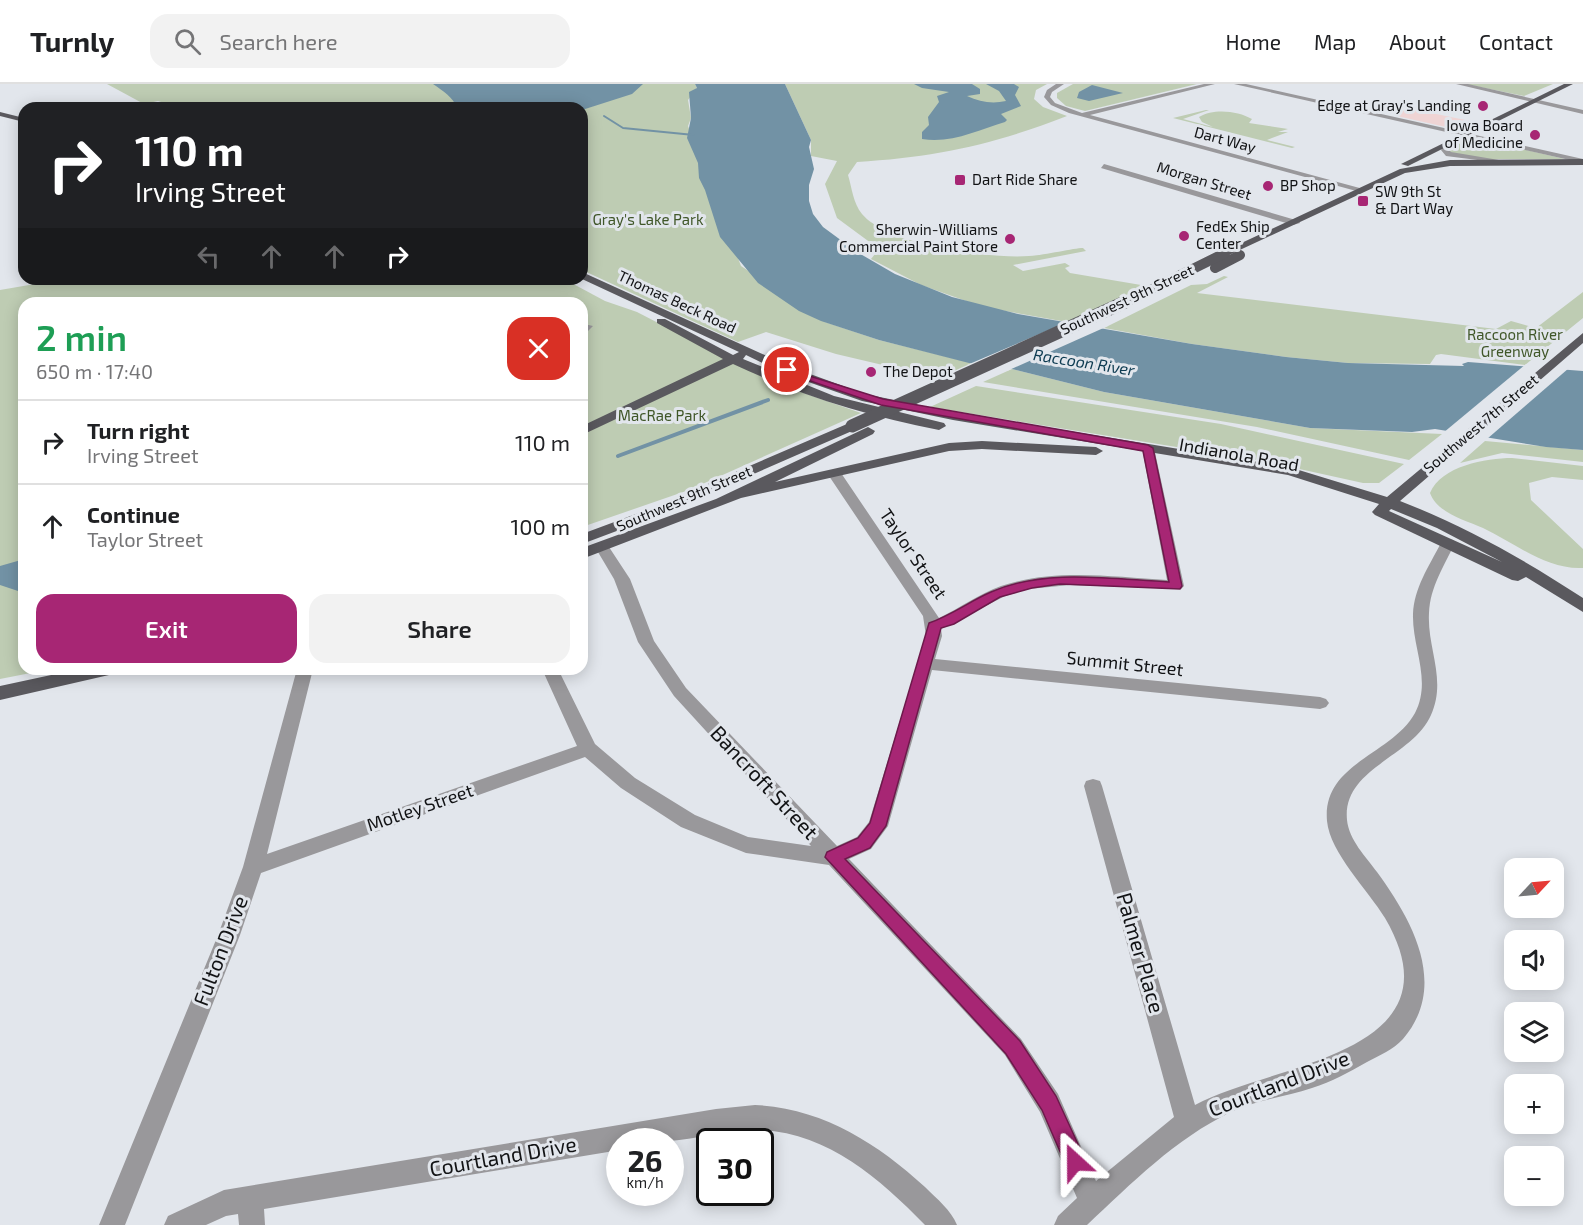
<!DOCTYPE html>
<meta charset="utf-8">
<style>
body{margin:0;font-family:"Exo 2",sans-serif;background:#f2f2f2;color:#202124;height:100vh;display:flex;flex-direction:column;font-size:22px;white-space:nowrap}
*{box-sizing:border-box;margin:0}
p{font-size:20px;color:#757577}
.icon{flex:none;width:33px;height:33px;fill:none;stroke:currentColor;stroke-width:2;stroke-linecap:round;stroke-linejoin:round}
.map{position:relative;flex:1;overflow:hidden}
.side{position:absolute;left:18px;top:213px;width:570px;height:378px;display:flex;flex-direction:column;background:#fff;border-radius:18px;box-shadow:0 3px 15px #0003}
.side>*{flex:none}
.hud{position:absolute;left:18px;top:18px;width:570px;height:183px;border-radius:18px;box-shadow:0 3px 15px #0003;background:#202124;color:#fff;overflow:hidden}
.needle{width:39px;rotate:64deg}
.controls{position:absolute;left:1504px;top:774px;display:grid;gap:12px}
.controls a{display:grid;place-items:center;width:60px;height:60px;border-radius:12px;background:#fff;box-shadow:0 3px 15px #0003;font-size:30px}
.speed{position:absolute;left:606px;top:1044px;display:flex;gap:12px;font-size:30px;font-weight:700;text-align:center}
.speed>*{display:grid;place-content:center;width:78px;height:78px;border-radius:50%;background:#fff;box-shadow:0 3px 15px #0003;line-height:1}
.speed small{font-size:15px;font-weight:400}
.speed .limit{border:3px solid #111;border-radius:9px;background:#fff;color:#111}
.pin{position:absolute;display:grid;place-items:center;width:51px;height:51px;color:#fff;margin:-26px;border:3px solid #fff;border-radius:50%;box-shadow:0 2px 6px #0007}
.me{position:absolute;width:66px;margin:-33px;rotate:336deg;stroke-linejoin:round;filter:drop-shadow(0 0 4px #0008)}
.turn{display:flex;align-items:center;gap:21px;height:126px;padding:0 18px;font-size:27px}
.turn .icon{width:78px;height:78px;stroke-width:2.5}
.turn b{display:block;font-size:42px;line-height:51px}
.lanes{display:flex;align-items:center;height:57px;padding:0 18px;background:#0003;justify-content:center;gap:30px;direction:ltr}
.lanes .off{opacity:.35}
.round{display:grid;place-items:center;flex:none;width:63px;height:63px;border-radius:18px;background:#f2f2f2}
.summary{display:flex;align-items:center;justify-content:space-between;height:102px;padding:0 18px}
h1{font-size:36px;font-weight:600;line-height:45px;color:#1e9e55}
.action{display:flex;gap:12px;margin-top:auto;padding:12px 18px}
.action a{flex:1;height:69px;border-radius:18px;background:#a72674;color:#fff;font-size:24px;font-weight:600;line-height:69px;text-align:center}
.action a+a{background:#f2f2f2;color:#202124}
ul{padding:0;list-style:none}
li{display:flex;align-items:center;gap:18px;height:84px;padding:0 18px;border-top:2px solid #e0e0e0}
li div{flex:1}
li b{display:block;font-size:22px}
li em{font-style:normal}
header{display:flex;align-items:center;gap:36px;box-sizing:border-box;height:84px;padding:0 30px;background:#fff;border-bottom:2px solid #e0e0e0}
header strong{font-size:28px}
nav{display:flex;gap:33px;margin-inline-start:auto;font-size:21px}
.search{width:420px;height:54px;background:#f2f2f2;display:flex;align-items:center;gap:15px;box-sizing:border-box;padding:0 21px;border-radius:18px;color:#757577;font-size:22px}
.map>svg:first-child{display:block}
</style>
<header>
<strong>Turnly</strong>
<div class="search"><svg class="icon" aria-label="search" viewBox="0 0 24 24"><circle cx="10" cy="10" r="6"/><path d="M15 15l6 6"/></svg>Search here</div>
<nav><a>Home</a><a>Map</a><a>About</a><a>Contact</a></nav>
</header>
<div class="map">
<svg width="1583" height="1141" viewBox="0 0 1583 1141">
<rect width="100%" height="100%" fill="#e2e6ec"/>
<!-- education -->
<path fill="#efd4d4" d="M1407,24L1475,38L1455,45L1397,32Z"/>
<!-- green -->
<g fill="#beccb3">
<path d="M107,0H695L697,4L688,16L691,34L688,42L741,182L825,238L879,256L972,279L938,294L836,270L766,248L738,258L582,186V24H180L158,17L144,20Z"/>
<path d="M785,0H1047L1036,6L1034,15L1043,23L1067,32C993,61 936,73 857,78L848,91C852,104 853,119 862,130C888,161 989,175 1029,172C1046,171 1074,164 1083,164L1086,167L1013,181L1023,187L1065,179L1070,182L1065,184L1070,189L1147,202L1067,238L983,223L921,201L871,175L879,165L837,134L825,100L837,77L811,72V56Z"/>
<path d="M1073,0H1197L1085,27L1066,22L1057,14V9Z"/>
<path d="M1465,0H1553L1524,12Z"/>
<path d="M1206,26H1209L1183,35L1213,43L1202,38L1199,33C1214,24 1238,27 1252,35L1249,39L1288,45L1278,48H1288L1267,56L1295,63L1292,64L1173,34Z"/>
<path d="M1467,54L1478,55L1565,75H1484L1449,68L1453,62Z"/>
<path d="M1224,192L1228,193L1197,209L1496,245L1511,237L1536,244L1583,208V234L1525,281L1441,270L1436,271L1430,280L1348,279L1286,273L1192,260L1104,244L1191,201L1207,200Z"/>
<path d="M64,195H564L605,217L637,228L772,298L861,329L689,406L582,443V219H24V585H51L0,595V206Z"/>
<path d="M1012,285L1104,308L1310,344L1442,350L1409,376L1257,343L983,298Z"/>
<path d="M976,302L1221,340L1404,380L1379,399H1363L1263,377L930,323Z"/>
<path d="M1485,357L1583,366V378L1502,369L1460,379Z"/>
<path d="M1512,374L1583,382V396L1552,393L1529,399L1531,416L1583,465V484C1546,486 1515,459 1483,444C1465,436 1437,429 1430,409C1441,382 1486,374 1512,374Z"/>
</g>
<!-- water -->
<g fill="#7292a5">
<path d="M433,0H643L632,10L582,26V24H457C453,13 443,7 433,0Z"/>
<path d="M695,0H785L811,56L809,63L814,85L809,101V117L813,130L823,143L857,168L895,190L952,213L1018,230L1192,260L1286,273L1348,279L1464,282L1462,280L1468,278L1583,287V366L1546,363L1435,345L1412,348L1310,344L1104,308L1012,285L969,279L879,256L821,237L799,227L758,199L720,153L705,106L699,94L698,79L687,54L691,34L689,8L697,4Z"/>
<path d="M914,0H972L980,5V10L967,12C980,18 992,20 1006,17L999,7L986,0H1014L1019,3L1015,11L1021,22L1001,30L1007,36L1005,38C978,46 951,60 922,55V48L929,41L928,33L939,18L937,12L949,8L922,4Z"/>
<path d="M1092,1L1123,9L1089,17L1077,14L1079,8Z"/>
<path d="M21,476H24V509L0,501V482Z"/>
</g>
<!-- pier -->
<g fill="#e2e6ec">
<path d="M1072,236L1108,242L1007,287L967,281Z"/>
<path d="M1526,280L1569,284L1487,355L1443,349Z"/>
</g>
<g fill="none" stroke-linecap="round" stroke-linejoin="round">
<!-- stream-far1 -->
<path stroke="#7292a5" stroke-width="2" d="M604,32L623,44L694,51"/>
<!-- stream -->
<path stroke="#7292a5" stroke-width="4" d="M618,372L768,316"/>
<!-- minor -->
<g fill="#99989b" fill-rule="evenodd">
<path d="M1056,0H1064L1052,8L1050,13L1055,19L1082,29L1204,0H1215L1090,31L1367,106L1360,108L1069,29L1051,21L1044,13L1047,6Z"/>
<path d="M1234,0H1246L1583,75V79Z"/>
<path d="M1456,0H1468L1583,26V30Z"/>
<path d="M1449,55L1456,57L1449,66L1451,68L1505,77L1501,79L1446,72L1441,66Z"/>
<path d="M1104,80L1299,137L1300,139L1293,141L1101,84Z"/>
<path d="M584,240L593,242L582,253Z"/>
<path d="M1148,360L1154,364L1184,502L1181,505L1070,501L1029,505L1005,512L941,545L942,552L935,575L1320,613L1326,615L1329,619L1326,623L1320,625L932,586L888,742L871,765L849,775L1021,955L1058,1010L1096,1097L1174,1033L1084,702L1086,697L1093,695L1100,697L1102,702L1195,1021C1272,979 1465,971 1385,834C1368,806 1330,769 1327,737C1322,679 1392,671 1415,629C1432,596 1412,564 1413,530C1414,504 1429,482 1441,459L1448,455L1453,456L1455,459C1444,482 1430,503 1429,529C1427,565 1447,595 1431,631C1413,673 1342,684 1347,736C1349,756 1366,773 1377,788C1412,836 1449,901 1403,955C1393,966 1380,971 1367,978C1349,988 1332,998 1312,1004C1285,1013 1256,1016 1231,1028C1175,1055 1132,1099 1087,1141H1054L1058,1132L1077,1114L1040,1028L1005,971L829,781L746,769L681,743L621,704L585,673L261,789L240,851L125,1141H99L218,851L243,783L297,585H313L267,770L577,662L542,585H558L595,660L635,694L695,731L748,753L811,762L674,612L638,558L614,495L595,463L597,460H607L630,495L654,557L686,604L837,762L857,753L869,738L926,552L923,532L827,389L829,386H839L939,534C960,524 979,510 1001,502C1055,484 1112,493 1167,496L1142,364Z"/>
<path d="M755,1021C822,1024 877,1059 925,1103C937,1115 951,1126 957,1141H925C875,1090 820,1042 743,1046C719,1048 695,1055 670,1057C654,1059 636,1058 620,1058V1066L264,1125L265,1141H239L238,1130L226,1132L206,1141H164L168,1132L224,1106L716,1025Z"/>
</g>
<!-- major -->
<g fill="#5a595e" fill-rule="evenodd">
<path d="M1564,0H1573L1408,82L1401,80Z"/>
<path d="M0,28L24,34V38L0,32Z"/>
<path d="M1583,75V81L1450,82L1405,89L1229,171L1220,169L1400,85L1450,76Z"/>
<path d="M582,188L791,283L865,310L953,328L1289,383L1387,413L1583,249V259L1400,417C1465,442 1525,476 1583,514V528L1526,493L1518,497L1512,496L1375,431L1372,428L1379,420L1288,391L953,336L862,317L783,289L746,271L743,275L834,312L944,339L946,342L939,346C867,332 799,311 733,280L582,351V342L723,275L657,239V235H665L733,271L739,268L582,195ZM1391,425L1437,444L1502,478L1389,427Z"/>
<path d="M847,340L852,341V347L662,430L582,460V450L652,424Z"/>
<path d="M868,343L875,347L873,350L775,398L949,359L982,357L1096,363L1103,367L1096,371L982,365L949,367L741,414L582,475V464L716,415Z"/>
<path d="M79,585H118L115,590L109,591L0,616V602Z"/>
</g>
<!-- major-bridge-far1 -->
<g stroke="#5a595e" stroke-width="10">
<path d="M1215,184L1240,171"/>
<path d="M1122,220L1225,169"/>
</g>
<!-- major-bridge -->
<path stroke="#5a595e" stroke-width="13" d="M852,342L1125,218"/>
</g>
<!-- route -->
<path fill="#a72674" stroke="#6d194b" stroke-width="1.5" d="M784,284L883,315L1148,361L1153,364L1182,502L1180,505L1060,500L1032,504L1000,513L954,540L941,544L886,742L870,764L845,775L1020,957L1056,1012L1083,1071L1086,1078L1083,1086L1075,1089L1068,1086L1042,1026L1006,970L825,773L827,768L858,754L870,739L929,539C952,531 970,517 991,508C1046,484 1110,495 1169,498L1143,367L881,321L784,288Z"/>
<!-- markers -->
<g fill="#a72674" stroke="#e2e6ec" stroke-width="2">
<circle cx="1483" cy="22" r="6"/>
<circle cx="1535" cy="51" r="6"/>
<rect x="954" y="90" width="12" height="12" rx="3"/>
<circle cx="1268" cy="102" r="6"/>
<rect x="1357" y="111" width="12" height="12" rx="3"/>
<circle cx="1184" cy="152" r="6"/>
<circle cx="1010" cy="155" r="6"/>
<circle cx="871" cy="288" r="6"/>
</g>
<g text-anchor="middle" stroke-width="6" stroke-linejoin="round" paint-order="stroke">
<!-- far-poi labels -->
<g font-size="15" fill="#121315" stroke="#e2e6ec" text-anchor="start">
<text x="1471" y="27" text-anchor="end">Edge at Gray's Landing</text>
<text x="1523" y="47" text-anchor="end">Iowa Board<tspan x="1523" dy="17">of Medicine</tspan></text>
<text x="972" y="101">Dart Ride Share</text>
<text x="1280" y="107">BP Shop</text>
<text x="1375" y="113">SW 9th St<tspan x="1375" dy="17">&amp; Dart Way</tspan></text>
<text x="1196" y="148">FedEx Ship<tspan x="1196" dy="17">Center</tspan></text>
<text x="998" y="151" text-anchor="end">Sherwin-Williams<tspan x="998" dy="17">Commercial Paint Store</tspan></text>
<text x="883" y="293">The Depot</text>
</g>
<!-- far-street labels -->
<g font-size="15" fill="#121315" stroke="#e2e6ec">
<text transform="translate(1225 56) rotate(15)" y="5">Dart Way</text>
<text transform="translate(1204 97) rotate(17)" y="5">Morgan Street</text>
<text transform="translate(1127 216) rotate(-25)" y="5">Southwest 9th Street</text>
<text transform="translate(677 218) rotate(25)" y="5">Thomas Beck Road</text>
<text transform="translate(1481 340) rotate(-40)" y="5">Southwest 7th Street</text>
<text transform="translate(684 415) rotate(-23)" y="5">Southwest 9th Street</text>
</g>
<!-- far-park labels -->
<g font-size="15" fill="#405729" stroke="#e2e6ec">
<text x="648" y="141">Gray's Lake Park</text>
<text x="1515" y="256">Raccoon River<tspan x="1515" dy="17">Greenway</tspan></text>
<text x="662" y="337">MacRae Park</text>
</g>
<!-- far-water labels -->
<g font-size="16" font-style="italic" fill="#0d3b51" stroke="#e2e6ec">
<text transform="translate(1084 278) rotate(9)" y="6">Raccoon River</text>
</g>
<!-- street labels -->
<g font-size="18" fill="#121315" stroke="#e2e6ec">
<text transform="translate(1239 371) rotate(10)" y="6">Indianola Road</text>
<text transform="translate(913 470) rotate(56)" y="6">Taylor Street</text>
<text transform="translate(1125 580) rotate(6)" y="6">Summit Street</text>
<text transform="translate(420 724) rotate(-19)" y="6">Motley Street</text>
</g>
<!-- near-street labels -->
<g font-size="21" fill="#121315" stroke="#e2e6ec">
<text transform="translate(764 699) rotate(47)" y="7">Bancroft Street</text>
<text transform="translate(221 867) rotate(-69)" y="7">Fulton Drive</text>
<text transform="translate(1140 869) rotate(74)" y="7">Palmer Place</text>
<text transform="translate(1279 1000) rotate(-21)" y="7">Courtland Drive</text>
<text transform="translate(503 1073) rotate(-10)" y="7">Courtland Drive</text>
</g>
</g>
</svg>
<div class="controls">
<a><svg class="needle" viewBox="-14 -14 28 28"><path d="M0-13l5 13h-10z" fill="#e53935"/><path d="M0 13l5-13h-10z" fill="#757577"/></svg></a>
<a><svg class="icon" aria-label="sound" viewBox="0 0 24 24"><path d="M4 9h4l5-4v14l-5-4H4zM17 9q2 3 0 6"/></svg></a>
<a><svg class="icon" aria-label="layers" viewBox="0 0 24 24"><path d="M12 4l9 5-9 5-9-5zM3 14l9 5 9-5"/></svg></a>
<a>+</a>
<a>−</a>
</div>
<div class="speed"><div>26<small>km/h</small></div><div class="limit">30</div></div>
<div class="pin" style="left:787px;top:286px;background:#d93025"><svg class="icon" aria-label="arrive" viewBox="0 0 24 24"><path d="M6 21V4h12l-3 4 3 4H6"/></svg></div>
<svg class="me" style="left:1075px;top:1078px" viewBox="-20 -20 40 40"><path d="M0-17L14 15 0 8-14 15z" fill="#a72674" stroke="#fff" stroke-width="4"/></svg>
<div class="hud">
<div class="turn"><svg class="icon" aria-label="right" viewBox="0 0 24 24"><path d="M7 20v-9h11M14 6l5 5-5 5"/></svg><div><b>110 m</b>Irving Street</div></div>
<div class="lanes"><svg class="icon off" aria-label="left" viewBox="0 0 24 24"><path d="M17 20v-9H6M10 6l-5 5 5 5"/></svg><svg class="icon off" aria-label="ahead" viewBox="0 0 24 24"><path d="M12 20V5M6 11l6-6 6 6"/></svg><svg class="icon off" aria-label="ahead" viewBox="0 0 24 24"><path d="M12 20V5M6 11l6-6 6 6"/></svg><svg class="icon" aria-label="right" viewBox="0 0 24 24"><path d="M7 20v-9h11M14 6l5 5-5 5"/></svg></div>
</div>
<section class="side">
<div class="summary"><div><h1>2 min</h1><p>650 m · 17:40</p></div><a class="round" style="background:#d93025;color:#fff"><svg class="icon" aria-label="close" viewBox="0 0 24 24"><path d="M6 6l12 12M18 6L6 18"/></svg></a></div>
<ul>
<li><svg class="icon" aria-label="right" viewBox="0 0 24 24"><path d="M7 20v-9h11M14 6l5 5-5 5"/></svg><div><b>Turn right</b><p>Irving Street</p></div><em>110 m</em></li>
<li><svg class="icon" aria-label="ahead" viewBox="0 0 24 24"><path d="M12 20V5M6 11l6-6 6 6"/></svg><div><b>Continue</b><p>Taylor Street</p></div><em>100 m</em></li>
</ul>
<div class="action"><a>Exit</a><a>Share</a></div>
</section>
</div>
